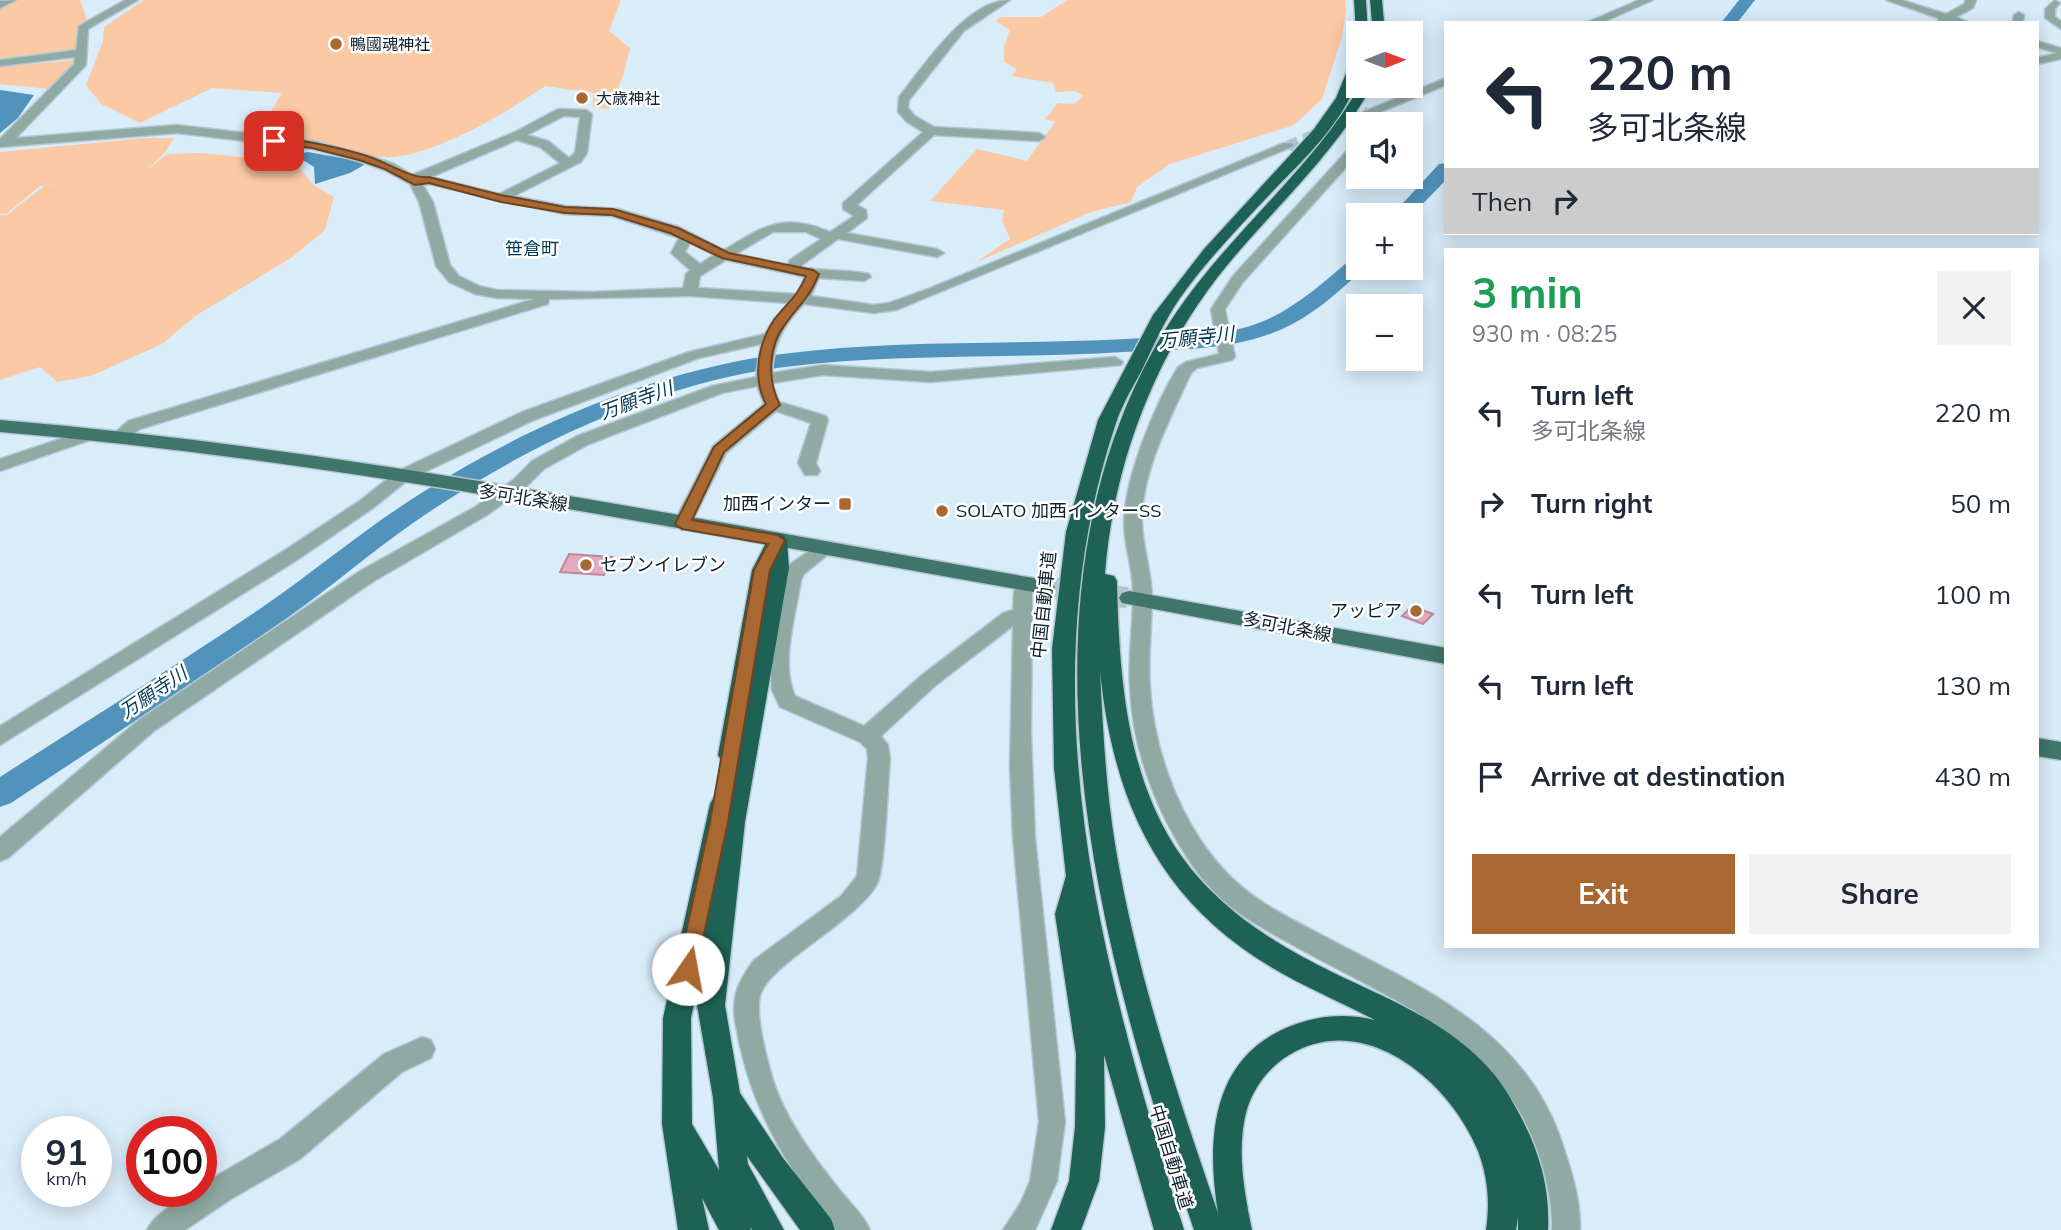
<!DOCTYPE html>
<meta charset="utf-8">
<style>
body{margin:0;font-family:Mulish,"Noto Sans JP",sans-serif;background:#f2f2f3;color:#1f2937;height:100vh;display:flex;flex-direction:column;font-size:26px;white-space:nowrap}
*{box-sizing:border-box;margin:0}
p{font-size:23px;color:#747a83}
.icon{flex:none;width:38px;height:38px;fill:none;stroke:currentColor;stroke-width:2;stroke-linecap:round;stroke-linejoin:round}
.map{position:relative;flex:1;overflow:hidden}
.sheet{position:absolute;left:1444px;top:248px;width:595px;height:700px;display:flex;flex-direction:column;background:#fff;border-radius:0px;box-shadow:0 4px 18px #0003}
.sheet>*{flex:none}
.banner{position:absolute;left:1444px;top:21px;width:595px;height:214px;border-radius:0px;box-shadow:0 4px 18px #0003;background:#fff;color:#1f2937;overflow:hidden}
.needle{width:46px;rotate:89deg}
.controls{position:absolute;left:1346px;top:21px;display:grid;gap:14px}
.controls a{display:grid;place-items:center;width:77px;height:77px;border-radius:0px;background:#fff;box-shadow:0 4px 18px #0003;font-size:35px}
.speed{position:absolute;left:21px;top:1116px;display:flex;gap:14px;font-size:35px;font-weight:700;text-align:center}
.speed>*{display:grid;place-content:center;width:91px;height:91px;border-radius:50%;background:#fff;box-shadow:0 4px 18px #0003;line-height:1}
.speed small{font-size:18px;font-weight:400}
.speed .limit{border:10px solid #d22;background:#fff;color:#111}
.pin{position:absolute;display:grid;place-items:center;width:60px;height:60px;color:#fff;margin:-30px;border-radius:14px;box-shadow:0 4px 10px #0006}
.me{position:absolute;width:77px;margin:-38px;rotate:12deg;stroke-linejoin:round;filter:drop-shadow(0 0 5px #0008)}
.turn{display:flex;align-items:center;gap:24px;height:147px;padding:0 28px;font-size:32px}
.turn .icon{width:91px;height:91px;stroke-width:2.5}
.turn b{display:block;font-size:49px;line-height:60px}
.then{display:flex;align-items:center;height:66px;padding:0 28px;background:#0003;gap:14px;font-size:26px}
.round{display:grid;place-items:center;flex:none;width:74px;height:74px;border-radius:0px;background:#f2f2f3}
.headline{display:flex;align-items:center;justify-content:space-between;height:119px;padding:0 28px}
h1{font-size:42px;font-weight:700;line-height:52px;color:#1e9e55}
.action{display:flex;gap:14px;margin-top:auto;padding:14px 28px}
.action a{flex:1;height:80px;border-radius:0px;background:#a96832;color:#fff;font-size:28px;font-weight:700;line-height:80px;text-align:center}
.action a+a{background:#f2f2f3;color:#1f2937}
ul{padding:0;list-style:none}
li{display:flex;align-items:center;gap:21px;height:91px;padding:0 28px}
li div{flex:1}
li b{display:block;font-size:26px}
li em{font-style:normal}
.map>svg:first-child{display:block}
</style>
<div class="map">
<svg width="2061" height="1230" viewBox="0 0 2061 1230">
<rect width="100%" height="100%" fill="#d9ecfa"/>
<!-- green -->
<g fill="#fbc9a4">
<path d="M13,0H80L88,22L79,29L76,49L71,53L0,62V6Z"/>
<path d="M144,0H621L609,31L630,48L623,76L615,95L618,105C612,110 599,110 592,105L594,93L545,86C508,112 428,160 383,157C361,156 336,145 314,140L292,160L315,186L334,197L325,230L291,258L195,316L162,344L91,376L57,382L40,367L0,380V215H7L44,186L71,184L40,186L6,214H0V152L147,138H174L164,154L143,173L167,154L202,153L271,160L293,130L267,118L282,93L212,88L140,123L101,104L86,85L103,41L104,27Z"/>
<path d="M1067,0H1345L1346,10L1342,37L1322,99L1294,125L1170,164L1137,187L1131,202L1091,212L975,263L1010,239L1002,220L1004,210L930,201L977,149L1027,161L1055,122L1045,119L1058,103L1074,104L1083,96L1075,91L1056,92L1053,83L1012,76L1017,69L1004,62V47L1010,30L996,21L1000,17H1041Z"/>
<path d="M75,60L76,66L49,89L0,84V67Z"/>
</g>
<!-- water -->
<g fill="#5293bc">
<path d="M0,90L34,95L18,118L0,133Z"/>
<path d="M308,152L359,161L364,165L350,173L315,184L314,167L300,158L303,153Z"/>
</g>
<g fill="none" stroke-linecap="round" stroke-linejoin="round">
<!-- river -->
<g fill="#5293bc" fill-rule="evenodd">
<path d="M1739,0H1755L1737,23H1721Z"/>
<path d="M1446,163V180L1410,217V215H1392L1439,164Z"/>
<path d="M1358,257V268H1365C1339,291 1313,316 1280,330C1231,351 1176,349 1124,352C1011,359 897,353 785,367C656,382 519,449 413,523C370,553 330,588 287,618C196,682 103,742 11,803L0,807V777C88,720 177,665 264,606C309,575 351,540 397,509C511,433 645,372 782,354C896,339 1012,345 1126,339C1172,336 1223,339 1266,320C1298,306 1325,281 1351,259Z"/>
</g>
</g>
<!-- building -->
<g fill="#e2aabc" stroke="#be889a" stroke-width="2">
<path d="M569,554L612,557L604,575L560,572Z"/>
<path d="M1412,606L1433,614L1423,624L1402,616Z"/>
</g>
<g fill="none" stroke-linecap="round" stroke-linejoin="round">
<!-- minor-tunnel -->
<path stroke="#b0c3d1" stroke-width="11" stroke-dasharray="11 6" stroke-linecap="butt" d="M1288,146L1369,112"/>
<!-- major-tunnel -->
<path stroke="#b0c3d1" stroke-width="21" stroke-dasharray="21 10" stroke-linecap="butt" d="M1045,587L1129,598"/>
<!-- minor casing -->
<g stroke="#b4c7d5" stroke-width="3">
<g id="minor">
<path d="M16,0L0,8V1Z"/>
<path d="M125,0H138L88,29L86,65L16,138L177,125L313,141L367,155L394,164L412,175L515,132L558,109L586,110L592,114L587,153L581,162L514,196L565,206L618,209L679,227L724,250C764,226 783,212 830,232L854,216L843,209V203L923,132L907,122L898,112L899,97C924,66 966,0 1010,0L964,31L909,100L908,108L915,116L934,127L1039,133L1045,137L1039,141L934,135L857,205L866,210L867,218L847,233L937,249L944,253L937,257L838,239L802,265V267C824,272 847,269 869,274L871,277L864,281L819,278L811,296L874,305L889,303L928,289L1284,143H1292L1294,146L896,310L874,313L804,304C784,324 773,344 772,373L823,365L931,372L1115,357L1123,362L1121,365L931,382L823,375L772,383L779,402L826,416L828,420L816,463L820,471L817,475H805L798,463L811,423L776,411L726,453L691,524L682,530L673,524L713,446L764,404L757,386L722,393L589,444L544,469L525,488L487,515L374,581L154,731L8,858L0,861V837L140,719L360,571L475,507L513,480L532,461L577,436L712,386L756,377L761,344L699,358L534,420L408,480L373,508L297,560L0,745V726L285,550L361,500L396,472L522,412L689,352L765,334L774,319L789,303L690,296L549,299L548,304L140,429L125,440H113L111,436L128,421L534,299L497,298L475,294L449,282L436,266L419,202L410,184L384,170L359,161L313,149L177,133L0,147V139L74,64L75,57L0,66V60L76,50L79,26ZM564,116L580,117L575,153L569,158L548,141L527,135ZM517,140L540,147L560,163L499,194L431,177ZM429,184L565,214L612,216L679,238L671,253L690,270L686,274L683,288L593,292L497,290L479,286L459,276L450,265L433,202L423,185ZM773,232H806L821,239L790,260L788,265L736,254ZM690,243L714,255L700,264L685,252ZM726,260L805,277L797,294L698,288L700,276Z"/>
<path d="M1639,0H1653L1601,23H1586Z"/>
<path d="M1886,0H1902L1946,14L1964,4L1966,0H1976L1973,8L1956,17L1970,23L1938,22V18Z"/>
<path d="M2055,0L2060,3L2055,9V17L2061,21V29L2045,18V9Z"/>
<path d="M2019,12L2024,15L2023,23H2013L2014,15Z"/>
<path d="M2037,41L2061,48V59L2037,64V58L2057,53L2037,47Z"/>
<path d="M1446,78V85L1373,115L1363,112Z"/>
<path d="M1358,142V154L1243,282L1225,309L1235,357L1232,360L1197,368L1191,373C1170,420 1141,471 1142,524C1143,550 1153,576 1152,603C1151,631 1148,659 1150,688C1154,752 1181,825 1226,872C1250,898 1283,915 1314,931C1412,984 1519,1023 1560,1137C1570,1167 1581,1198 1580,1230H1552C1553,1204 1546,1176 1538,1152C1500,1041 1397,1002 1302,950C1268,931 1231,913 1206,883C1163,830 1132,755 1130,686C1128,656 1133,626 1133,596C1134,571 1124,547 1124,522C1125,477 1155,404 1178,367L1186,362L1219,354L1211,309L1233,276L1354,143Z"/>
<path d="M90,429L98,434L96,438L0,471V459Z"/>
<path d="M825,542L831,544L834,548L831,552L804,574L801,580C796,615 780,662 795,696L864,726L922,675L1003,613L1013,610L1014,592L1019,578H1033L1035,583L1032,592L1031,733L1035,838L1065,1122L1057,1181L1035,1230H1003L1021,1202L1030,1181L1039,1122L1013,838L1010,768L1013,626L936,685L881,736L888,745L890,758C888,781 885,870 877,884C855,923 767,965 760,996C755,1017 767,1059 773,1080C785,1119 814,1157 838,1188C849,1202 864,1215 870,1230H836C791,1172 756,1118 740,1046C737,1030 732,1014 735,998C737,984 746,971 754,960L841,896L857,876L868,758L867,749L860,742L780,707L772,690L770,659L783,580L789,565L819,544Z"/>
<path d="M422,1037L431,1040L435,1049L431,1058L402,1072L300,1159L231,1199L185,1230H147C153,1216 186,1192 201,1192V1186L211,1179L280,1139L384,1054Z"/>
</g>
</g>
<!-- major casing -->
<g stroke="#b4c7d5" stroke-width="3">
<g id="major">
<path d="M0,420C350,449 699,520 1045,580L1052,582L1055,587L1052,592L1045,594C700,534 349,461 0,432Z"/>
<path d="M1129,591L1446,648V664L1122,603L1119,598L1122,593Z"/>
<path d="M2037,738L2061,742V760L2037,756Z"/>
</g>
</g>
<!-- highway casing -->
<g stroke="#b4c7d5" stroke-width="3">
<g id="highway">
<path d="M1354,0H1366L1368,33H1358V36L1356,33Z"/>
<path d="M1370,0H1382L1385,33H1373Z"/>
<path d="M1358,55C1358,63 1359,73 1357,81C1342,124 1303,160 1272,192C1240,226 1207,260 1180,298C1164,321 1153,347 1141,372C1132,388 1122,405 1116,423C1025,694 1102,968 1184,1230H1154L1104,1055L1105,1127L1099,1181L1081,1230H1051L1069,1181L1075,1127L1076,1054L1055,914L1066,876L1054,768L1052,649L1066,532L1098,420L1153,315L1204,249L1314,129L1336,98L1352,59Z"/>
<path d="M1360,86H1372C1332,157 1280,202 1229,263C1157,349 1113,463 1105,574L1114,576L1117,581C1119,669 1125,765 1172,842C1209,902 1271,943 1334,973C1386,998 1442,1020 1483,1062C1501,1080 1513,1101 1524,1123C1541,1157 1550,1192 1548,1230H1518V1217L1516,1230H1486C1490,1203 1488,1177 1478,1151C1450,1082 1365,1009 1289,1055C1269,1067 1254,1087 1247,1109C1236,1148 1244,1191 1252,1230H1194C1101,954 1002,605 1162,335C1217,242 1306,178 1360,86ZM1100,671C1113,799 1157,899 1271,967C1304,987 1341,1002 1375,1020C1346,1013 1319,1015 1291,1026C1211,1057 1206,1139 1218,1213C1177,1094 1137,974 1116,850C1106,791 1103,731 1100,671Z"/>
<path d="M777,533L784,535L787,540L789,568L745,822L725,1005L740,1093L783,1158L831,1219L835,1230H800L747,1156L748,1164L784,1230H752L750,1226L751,1230H719L702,1198L709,1230H678L662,1124L663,1018L710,804L714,797L726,795L732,764L722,762L718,755L752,570L770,535ZM705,950L697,1005L713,1098L719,1170L692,1124L691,1018Z"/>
</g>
</g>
<!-- minor -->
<use href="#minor" fill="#8faaa3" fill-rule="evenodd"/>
<!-- major -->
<use href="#major" fill="#407569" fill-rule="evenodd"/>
<!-- highway -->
<use href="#highway" fill="#1e6255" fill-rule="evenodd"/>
</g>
<!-- route -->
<path fill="#a96832" stroke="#6e4420" stroke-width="2" d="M274,137C306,141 336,146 367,156C386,162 411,179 429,177L501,195L565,207L613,209L678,228L729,253L813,270L819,274C808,300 801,302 786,323C768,345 767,381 780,405L724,452L692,520L777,535L785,540L770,570L728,822L695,976L688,979L681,976L678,969L710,822L754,570L768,544L682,529L675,524L714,447L766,404C752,378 758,344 774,320C787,303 798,296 806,276L722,258L670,233L612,215L565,213L501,202L429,183L415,185L385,169L359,160L312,148L270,143L268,141Z"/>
<!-- markers -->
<g fill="#a96832" stroke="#fff" stroke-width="2.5">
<circle cx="336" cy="44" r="7"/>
<circle cx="582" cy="98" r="7"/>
<rect x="838" y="497" width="14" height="14" rx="3.5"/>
<circle cx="942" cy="511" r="7"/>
<circle cx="586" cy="565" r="7"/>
<circle cx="1416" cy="611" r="7"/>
</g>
<g text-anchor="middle" stroke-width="5" stroke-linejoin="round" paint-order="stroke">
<!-- far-poi labels -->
<g font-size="16" fill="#0e212e" stroke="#fff" text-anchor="start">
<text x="350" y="50">鴨國魂神社</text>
<text x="596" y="104">大歳神社</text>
</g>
<!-- far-quarter labels -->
<g font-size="18" fill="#033954" stroke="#fff">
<text x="532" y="255">笹倉町</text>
</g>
<!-- street labels -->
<g font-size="18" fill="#0e212e" stroke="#fff">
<text transform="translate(523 498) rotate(9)" y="6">多可北条線</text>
<text transform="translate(1044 605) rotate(-84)" y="6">中国自動車道</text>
<text transform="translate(1287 627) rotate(11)" y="6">多可北条線</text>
<text transform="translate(1171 1157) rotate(73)" y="6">中国自動車道</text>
</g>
<!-- poi labels -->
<g font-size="18" fill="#0e212e" stroke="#fff" text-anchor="end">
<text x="831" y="510">加西インター</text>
<text x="956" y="517" text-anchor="start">SOLATO 加西インターSS</text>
<text x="600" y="571" text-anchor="start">セブンイレブン</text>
<text x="1402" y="617">アッピア</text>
</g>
<!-- water labels -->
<g font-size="19" font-style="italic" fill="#003753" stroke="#fff">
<text transform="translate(1196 337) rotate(-6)" y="7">万願寺川</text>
<text transform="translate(636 400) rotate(-20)" y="7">万願寺川</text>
<text transform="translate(153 692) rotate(-34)" y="7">万願寺川</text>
</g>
</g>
</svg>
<div class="controls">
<a><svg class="needle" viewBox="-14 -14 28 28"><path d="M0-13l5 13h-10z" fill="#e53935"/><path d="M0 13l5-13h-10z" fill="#747a83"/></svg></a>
<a><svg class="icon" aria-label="sound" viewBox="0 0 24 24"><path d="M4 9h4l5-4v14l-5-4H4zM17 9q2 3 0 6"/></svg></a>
<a>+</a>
<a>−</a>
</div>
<div class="speed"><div>91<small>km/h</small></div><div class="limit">100</div></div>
<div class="pin" style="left:274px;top:141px;background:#d93025"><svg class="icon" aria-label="arrive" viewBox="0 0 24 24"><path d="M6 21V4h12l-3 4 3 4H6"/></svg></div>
<svg class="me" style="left:688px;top:969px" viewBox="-20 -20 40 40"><circle r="19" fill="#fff"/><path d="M0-13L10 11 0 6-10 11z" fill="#a96832"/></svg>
<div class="banner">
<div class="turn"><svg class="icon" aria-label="left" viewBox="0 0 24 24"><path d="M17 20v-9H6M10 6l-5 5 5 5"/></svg><div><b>220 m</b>多可北条線</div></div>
<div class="then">Then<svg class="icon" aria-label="right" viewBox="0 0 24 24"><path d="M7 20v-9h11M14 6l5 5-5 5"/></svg></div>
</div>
<section class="sheet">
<div class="headline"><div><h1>3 min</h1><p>930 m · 08:25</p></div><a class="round"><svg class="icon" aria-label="close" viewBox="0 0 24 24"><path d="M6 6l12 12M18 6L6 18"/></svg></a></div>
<ul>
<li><svg class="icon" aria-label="left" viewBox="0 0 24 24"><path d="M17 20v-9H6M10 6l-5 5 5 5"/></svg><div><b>Turn left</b><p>多可北条線</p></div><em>220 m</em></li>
<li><svg class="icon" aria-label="right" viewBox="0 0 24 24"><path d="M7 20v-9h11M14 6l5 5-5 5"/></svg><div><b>Turn right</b></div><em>50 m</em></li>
<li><svg class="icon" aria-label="left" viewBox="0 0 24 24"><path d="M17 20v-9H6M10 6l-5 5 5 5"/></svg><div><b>Turn left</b></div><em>100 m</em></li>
<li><svg class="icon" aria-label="left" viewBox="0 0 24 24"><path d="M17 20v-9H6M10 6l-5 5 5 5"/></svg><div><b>Turn left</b></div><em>130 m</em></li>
<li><svg class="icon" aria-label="arrive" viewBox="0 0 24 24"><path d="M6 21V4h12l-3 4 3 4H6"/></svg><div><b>Arrive at destination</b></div><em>430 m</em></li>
</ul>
<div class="action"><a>Exit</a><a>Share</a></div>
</section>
</div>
